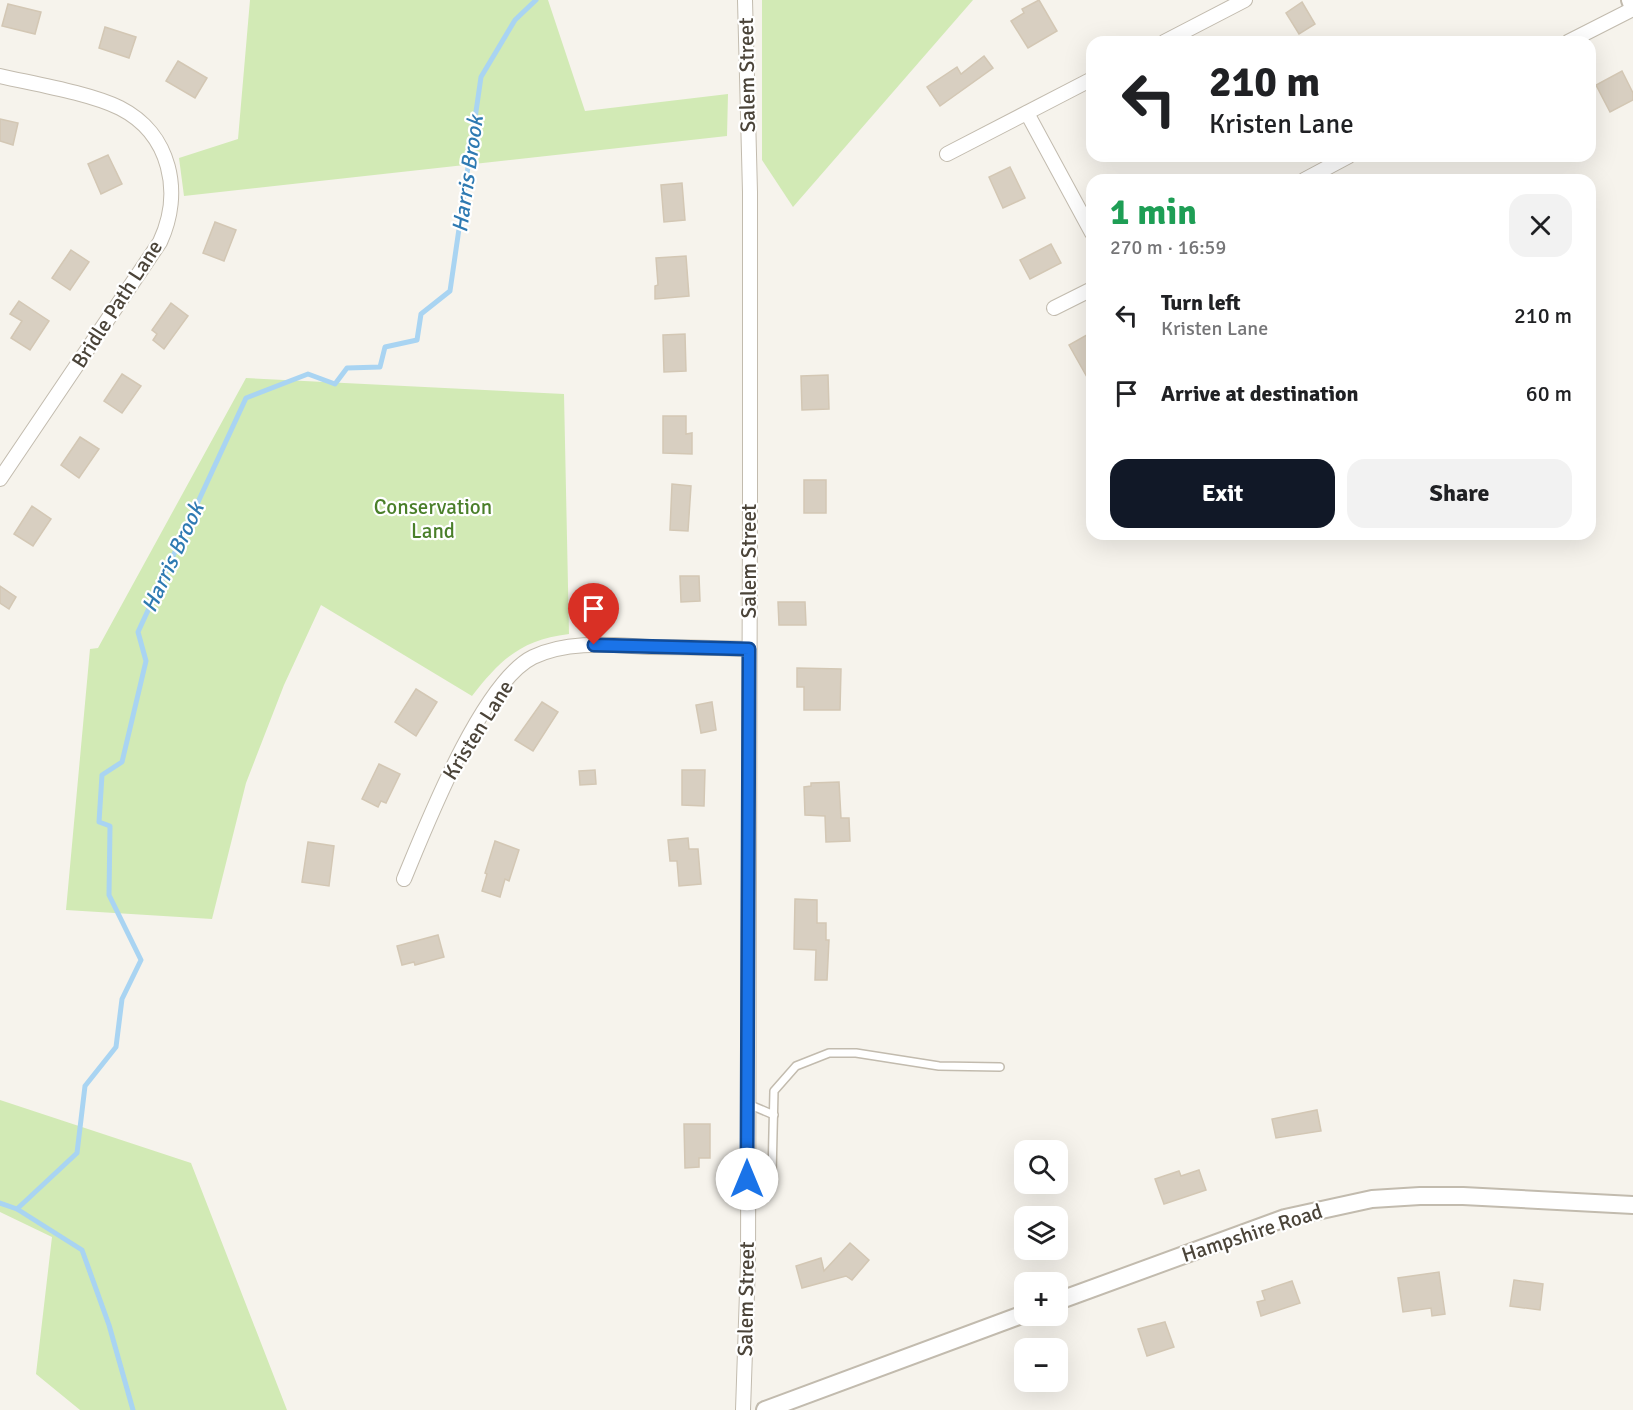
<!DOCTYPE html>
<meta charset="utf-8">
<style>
body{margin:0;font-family:Signika,sans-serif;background:#f2f2f2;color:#202124;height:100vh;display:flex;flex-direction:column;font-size:22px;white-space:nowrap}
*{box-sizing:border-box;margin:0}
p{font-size:20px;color:#757577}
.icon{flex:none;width:33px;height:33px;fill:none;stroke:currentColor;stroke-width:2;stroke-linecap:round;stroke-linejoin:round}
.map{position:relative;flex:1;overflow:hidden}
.sheet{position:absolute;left:1086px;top:174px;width:510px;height:366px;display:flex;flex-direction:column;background:#fff;border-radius:18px;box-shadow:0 6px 24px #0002}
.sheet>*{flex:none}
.banner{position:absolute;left:1086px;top:36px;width:510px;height:126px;border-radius:18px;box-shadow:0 6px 24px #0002;background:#fff;color:#202124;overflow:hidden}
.controls{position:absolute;left:1014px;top:1140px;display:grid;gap:12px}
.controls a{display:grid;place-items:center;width:54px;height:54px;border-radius:12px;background:#fff;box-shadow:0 6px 24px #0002;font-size:30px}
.pin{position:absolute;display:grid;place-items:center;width:51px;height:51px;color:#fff;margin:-62px -26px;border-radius:50% 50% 50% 0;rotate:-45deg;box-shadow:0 0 6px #0007}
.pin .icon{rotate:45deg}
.me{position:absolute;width:66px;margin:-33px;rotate:0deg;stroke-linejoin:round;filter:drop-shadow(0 0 4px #0008)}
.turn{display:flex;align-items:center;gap:21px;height:126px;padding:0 24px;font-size:27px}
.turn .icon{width:78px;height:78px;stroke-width:2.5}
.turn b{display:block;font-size:42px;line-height:51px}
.round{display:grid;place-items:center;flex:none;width:63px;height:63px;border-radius:18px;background:#f2f2f2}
.summary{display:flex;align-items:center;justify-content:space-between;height:102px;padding:0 24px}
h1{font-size:36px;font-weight:700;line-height:45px;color:#1e9e55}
.cta{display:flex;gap:12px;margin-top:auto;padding:12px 24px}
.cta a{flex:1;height:69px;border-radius:18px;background:#111827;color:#fff;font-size:24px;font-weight:700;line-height:69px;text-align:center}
.cta a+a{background:#f2f2f2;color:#202124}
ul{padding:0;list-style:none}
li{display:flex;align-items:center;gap:18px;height:78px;padding:0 24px}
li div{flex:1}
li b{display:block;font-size:22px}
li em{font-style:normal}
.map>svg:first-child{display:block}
</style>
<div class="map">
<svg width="1633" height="1410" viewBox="0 0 1633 1410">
<rect width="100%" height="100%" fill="#f6f3ec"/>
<!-- green -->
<g fill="#d2eab5">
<path d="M250,0H548L585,111L728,94L727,136L184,196L179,158L238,139Z"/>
<path d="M762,0H973L793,207L762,160Z"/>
<path d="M246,378L564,394L569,634C521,640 501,659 472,696L321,605L284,685L246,783L212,919L66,910L90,649L98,648Z"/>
<path d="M0,1100L191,1163L287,1410H80L36,1374L52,1237L0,1212Z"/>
</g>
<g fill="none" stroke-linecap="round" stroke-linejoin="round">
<!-- stream -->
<g stroke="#a9d4f2" stroke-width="5">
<path d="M0,1203L17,1209L77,1153L85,1086L116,1047L122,999L141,960L109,895L110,826L99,822L102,775L122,762L146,661L138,632L246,398L308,374L335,384L347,368L380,367L385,347L417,340L421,314L450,291L481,77L515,20L536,0"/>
<path d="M17,1209L82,1250L109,1325L133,1410"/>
</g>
</g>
<!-- building -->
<g fill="#d8cfc1" stroke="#d3c7b4" stroke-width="1.5">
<path d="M1039,0L1057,31L1028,48L1011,21L1024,13L1022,9Z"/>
<path d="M1302,2L1315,24L1299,34L1286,13Z"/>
<path d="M8,4L41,12L35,34L2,26Z"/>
<path d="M105,27L136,37L129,58L99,48Z"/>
<path d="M984,56L993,68L940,106L927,87L957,67L961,74Z"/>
<path d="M178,61L207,78L195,98L166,81Z"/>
<path d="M1622,71L1633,93V100L1610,112L1596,85Z"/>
<path d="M0,119L18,123L13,145L0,141Z"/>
<path d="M108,155L122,184L101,194L88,164Z"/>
<path d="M1010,167L1025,198L1003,208L989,177Z"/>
<path d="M682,183L685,220L664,222L661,185Z"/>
<path d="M215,222L236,230L224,261L203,253Z"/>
<path d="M1051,244L1061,263L1030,279L1020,260Z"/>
<path d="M71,250L89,262L70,290L52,278Z"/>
<path d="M686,256L689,296L655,299V286L658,285L656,258Z"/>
<path d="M19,301L49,321L30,350L11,338L22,321L10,314Z"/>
<path d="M171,303L188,316L164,349L153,340L157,334L152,330Z"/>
<path d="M1092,332V386L1069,345Z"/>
<path d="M685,334L686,371L664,372L663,335Z"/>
<path d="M122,374L141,386L122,413L104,401Z"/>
<path d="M828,375L829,409L802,410L801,376Z"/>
<path d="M663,416H686V434L692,433V454L663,453Z"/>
<path d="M80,437L99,449L79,478L61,465Z"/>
<rect x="804" y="480" width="22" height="33"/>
<path d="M672,484L691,486L688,531L670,530Z"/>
<path d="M32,506L51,519L33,546L14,534Z"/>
<path d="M680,576H699L700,601L681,602Z"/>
<path d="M0,586L16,597L9,609L0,603Z"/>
<path d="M778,602H805L806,625H779Z"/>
<path d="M797,668L841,669L840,710H804V687H797Z"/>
<path d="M416,689L437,702L416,736L395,722Z"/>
<path d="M542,702L558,712L533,751L515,740Z"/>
<path d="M712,702L716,730L701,733L696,705Z"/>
<path d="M379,764L400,774L386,803L381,801L378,807L362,799Z"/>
<path d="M595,770L596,784L580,785L579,771Z"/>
<path d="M682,770H705L704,806L682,805Z"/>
<path d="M839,782L841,818H849L850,841L826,842L825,816L805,815L804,787L811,786V783Z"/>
<path d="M688,838L689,849H698L701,884L679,886L677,861H670L668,840Z"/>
<path d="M495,841L519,850L509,881L505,879L500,897L482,891L487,874L485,873Z"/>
<path d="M308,842L334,846L329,886L302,882Z"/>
<path d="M795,899L817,900V923H826V940H829L827,980H815L816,950L794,949Z"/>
<path d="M438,935L444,957L415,965L414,962L402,965L397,946Z"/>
<path d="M1317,1110L1321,1131L1276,1138L1272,1119Z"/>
<path d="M684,1124H710V1158H699V1167L685,1168Z"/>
<path d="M1199,1170L1206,1190L1164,1204L1155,1179L1179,1171L1181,1176Z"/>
<path d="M850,1243L869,1260L852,1280L846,1276L802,1288L796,1266L821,1258L824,1271Z"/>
<path d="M1439,1272L1445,1314L1432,1316L1431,1308L1403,1312L1398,1278Z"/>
<path d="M1514,1280L1543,1284L1540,1310L1510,1306Z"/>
<path d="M1292,1281L1300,1303L1261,1316L1257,1302L1265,1300L1262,1291Z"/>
<path d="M1165,1322L1174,1347L1147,1356L1138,1329Z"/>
</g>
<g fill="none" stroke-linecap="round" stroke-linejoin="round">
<!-- service casing -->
<g stroke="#c2bbae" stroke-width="10">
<g id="service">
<path d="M748,1104L774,1115"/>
<path d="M747,1179H766L772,1175L774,1091L796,1066L829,1053H856L939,1066L1000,1067"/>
</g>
</g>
<!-- minor casing -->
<g stroke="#c2bbae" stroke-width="16">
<g id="minor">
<path d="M1164,42L1245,0"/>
<path d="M1568,42L1633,9"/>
<path d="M0,76C35,84 89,93 120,108C171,134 183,193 160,242L0,479"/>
<path d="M1027,113L1092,233"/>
<path d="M947,154L1092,79"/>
<path d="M1304,180L1349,156"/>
<path d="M1054,308L1092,289"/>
<path d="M404,879C426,826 482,682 533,657C568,640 611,645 649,647C682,647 716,648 749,649"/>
<path d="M743,1410L748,1263L750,495V192L745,0"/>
</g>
</g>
<!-- tertiary casing -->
<g stroke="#c2bbae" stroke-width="20">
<g id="tertiary">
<path d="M1630,0L1633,8"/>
<path d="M1058,1301L1285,1218L1372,1199L1420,1196H1463L1633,1205"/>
<path d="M765,1410L1024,1314"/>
</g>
</g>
<!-- service -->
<use href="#service" stroke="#fff" stroke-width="7"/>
<!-- minor -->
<use href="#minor" stroke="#fff" stroke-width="14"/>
<!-- tertiary -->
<use href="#tertiary" stroke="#fff" stroke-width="16"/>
</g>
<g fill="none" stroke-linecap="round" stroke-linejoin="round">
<!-- route casing -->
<g stroke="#114b97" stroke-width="15">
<path id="route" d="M594,645L749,649L747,1179"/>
</g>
<!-- route -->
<use href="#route" stroke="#1a73e8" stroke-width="10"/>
</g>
<g text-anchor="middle" stroke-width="4.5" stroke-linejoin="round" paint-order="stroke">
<!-- street labels -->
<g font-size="21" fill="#4b4439" stroke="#fff">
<text transform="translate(747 75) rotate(-91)" y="7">Salem Street</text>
<text transform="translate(117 304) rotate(-57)" y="7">Bridle Path Lane</text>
<text transform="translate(749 561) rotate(-90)" y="7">Salem Street</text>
<text transform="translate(478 730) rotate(-58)" y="7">Kristen Lane</text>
<text transform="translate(1252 1233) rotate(-18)" y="7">Hampshire Road</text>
<text transform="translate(746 1299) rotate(-89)" y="7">Salem Street</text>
</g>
<!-- park labels -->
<g font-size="21" fill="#4a7f2a" stroke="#fff">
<text x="433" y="514">Conservation<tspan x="433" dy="24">Land</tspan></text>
</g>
<!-- water labels -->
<g font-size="22" font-style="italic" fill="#2e7ab2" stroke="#fff">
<text transform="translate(467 174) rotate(-82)" y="8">Harris Brook</text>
<text transform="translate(172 557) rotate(-65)" y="8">Harris Brook</text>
</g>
</g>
</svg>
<div class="controls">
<a><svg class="icon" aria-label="search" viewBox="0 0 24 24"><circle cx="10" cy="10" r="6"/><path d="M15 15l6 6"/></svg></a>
<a><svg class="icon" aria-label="layers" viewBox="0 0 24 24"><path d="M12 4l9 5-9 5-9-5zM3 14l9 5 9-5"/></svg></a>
<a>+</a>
<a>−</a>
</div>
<div class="pin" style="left:594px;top:645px;background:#d93025"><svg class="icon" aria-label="arrive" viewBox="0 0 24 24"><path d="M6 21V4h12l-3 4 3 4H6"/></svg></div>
<svg class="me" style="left:747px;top:1179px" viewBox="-20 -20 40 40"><circle r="19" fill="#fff"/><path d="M0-13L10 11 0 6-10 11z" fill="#1a73e8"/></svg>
<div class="banner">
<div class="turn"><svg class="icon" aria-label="left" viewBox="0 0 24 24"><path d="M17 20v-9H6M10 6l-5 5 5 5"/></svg><div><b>210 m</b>Kristen Lane</div></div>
</div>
<section class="sheet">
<div class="summary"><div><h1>1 min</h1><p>270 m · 16:59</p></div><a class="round"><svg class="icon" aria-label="close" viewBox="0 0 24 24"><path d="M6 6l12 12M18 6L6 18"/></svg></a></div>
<ul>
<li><svg class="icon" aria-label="left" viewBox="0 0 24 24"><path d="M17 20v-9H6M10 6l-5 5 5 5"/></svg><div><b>Turn left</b><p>Kristen Lane</p></div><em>210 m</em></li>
<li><svg class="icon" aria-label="arrive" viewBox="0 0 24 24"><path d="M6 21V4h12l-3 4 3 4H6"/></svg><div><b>Arrive at destination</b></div><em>60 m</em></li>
</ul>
<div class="cta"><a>Exit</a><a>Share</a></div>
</section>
</div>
